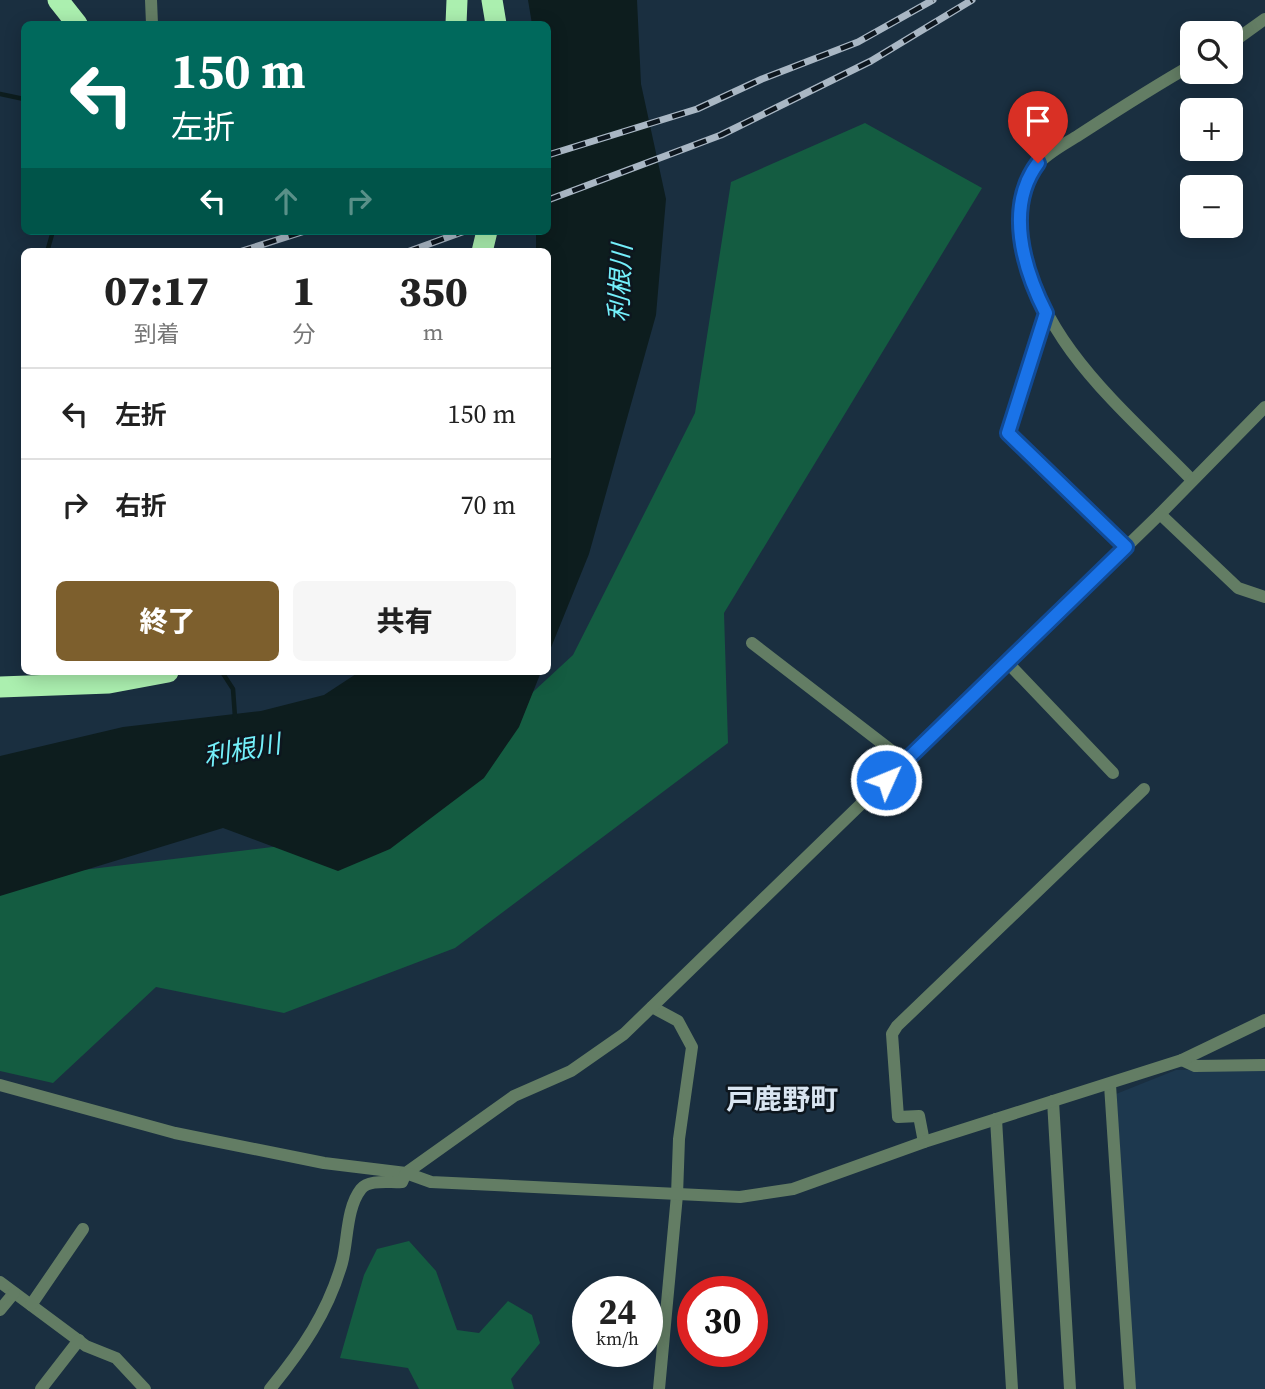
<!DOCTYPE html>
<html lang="ja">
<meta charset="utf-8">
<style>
body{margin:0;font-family:"Source Serif 4","Noto Sans JP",serif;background:#f6f6f6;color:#222;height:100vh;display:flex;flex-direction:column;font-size:26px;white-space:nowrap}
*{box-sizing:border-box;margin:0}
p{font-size:23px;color:#767676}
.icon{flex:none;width:38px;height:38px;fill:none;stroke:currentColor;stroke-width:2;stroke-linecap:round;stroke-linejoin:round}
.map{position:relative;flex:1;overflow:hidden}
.details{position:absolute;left:21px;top:248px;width:530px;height:427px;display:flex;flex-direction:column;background:#fff;border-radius:10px;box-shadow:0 4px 18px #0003}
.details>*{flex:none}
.top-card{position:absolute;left:21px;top:21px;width:530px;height:214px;border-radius:10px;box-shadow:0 4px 18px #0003;background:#00695c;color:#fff;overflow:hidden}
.fabs{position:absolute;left:1180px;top:21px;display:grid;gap:14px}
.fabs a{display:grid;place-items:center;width:63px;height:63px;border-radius:10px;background:#fff;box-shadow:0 4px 18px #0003;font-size:35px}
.speed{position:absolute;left:572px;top:1276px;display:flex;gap:14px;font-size:35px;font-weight:700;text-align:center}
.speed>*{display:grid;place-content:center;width:91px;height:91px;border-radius:50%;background:#fff;box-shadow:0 4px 18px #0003;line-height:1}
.speed small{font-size:18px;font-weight:400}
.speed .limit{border:10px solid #d22;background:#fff;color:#111}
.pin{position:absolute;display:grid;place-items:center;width:60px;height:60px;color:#fff;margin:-72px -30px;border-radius:50% 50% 50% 0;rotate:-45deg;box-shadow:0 0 7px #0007}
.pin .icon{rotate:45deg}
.me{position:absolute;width:77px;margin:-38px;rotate:46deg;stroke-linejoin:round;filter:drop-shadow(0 0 5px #0008)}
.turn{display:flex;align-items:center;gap:24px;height:147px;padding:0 35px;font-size:32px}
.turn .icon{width:91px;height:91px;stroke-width:2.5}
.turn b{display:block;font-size:49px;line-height:60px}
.lanes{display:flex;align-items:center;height:66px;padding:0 35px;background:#0003;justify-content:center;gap:35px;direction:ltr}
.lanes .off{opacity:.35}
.eta{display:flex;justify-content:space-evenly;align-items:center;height:119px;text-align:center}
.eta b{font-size:42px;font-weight:800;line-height:49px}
.button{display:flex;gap:14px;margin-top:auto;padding:14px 35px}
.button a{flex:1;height:80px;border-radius:10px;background:#7d5f2d;color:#fff;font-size:28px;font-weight:800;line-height:80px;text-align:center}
.button a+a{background:#f6f6f6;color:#222}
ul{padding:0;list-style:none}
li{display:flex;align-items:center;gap:21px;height:91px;padding:0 35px;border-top:2px solid #e0e0e0}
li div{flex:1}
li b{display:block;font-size:26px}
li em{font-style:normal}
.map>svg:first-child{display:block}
</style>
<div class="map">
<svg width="1265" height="1389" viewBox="0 0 1265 1389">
<rect width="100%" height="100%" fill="#1a2f40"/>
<!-- built -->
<path fill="#1d384e" d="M1265,1069V1389H1135L1116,1094L1176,1070Z"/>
<!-- green -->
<g fill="#145c41">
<path d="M865,123L982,188L724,613L728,743L455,948L284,1013L156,987L53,1083L0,1071V880L379,834L573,655L695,413L731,182Z"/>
<path d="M409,1241L436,1271L457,1330L479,1333L508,1301L532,1315L540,1343L511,1379L514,1389H419L408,1368L340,1358L364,1275L377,1249Z"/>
</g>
<!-- water -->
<g fill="#0d1d1e">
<path d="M528,0H637L641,84L666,199L656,315L589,554L548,655V252H536V231H548V24H532Z"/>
<path d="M359,672H541L519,727L484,778L390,849L338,871L223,828L0,896V756L123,727L261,711L324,695Z"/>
</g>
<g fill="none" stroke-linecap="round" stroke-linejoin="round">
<!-- stream -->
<g stroke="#0d1d1e" stroke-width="4.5">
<path d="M0,94L24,99"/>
<path d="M47,252L53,231"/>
<path d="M222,672L233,689L235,717"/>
</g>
<!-- street -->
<g stroke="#637d64" stroke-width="12">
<path d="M151,0L152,24"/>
<path d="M1230,44L1265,19"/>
<path d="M1046,313L1008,433L1126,547"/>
<path d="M1191,479C1120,406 1038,342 1021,236C1017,211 1019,186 1036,166C1047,153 1065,144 1079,135C1116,111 1153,87 1192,65"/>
<path d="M1160,514L1238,588L1265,597"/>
<path d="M752,643L905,761"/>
<path d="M1007,662L1113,773"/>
<path d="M652,1007L678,1021L692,1047L679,1139L677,1195L659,1389"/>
<path d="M1182,1060L1195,1066L1265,1065"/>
<path d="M0,1085L175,1133L324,1163L406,1173L514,1096L571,1071L624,1034L1160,514L1265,407"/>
<path d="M1110,1085L1130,1389"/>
<path d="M1053,1101L1070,1389"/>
<path d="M996,1119L1012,1389"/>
<path d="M924,1142L919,1116L898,1117L892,1034L897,1026L1144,789"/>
<path d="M0,1282L86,1346L116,1358L145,1389"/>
<path d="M31,1305L83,1229"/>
<path d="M0,1310L14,1293"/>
<path d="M41,1389L79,1340"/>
<path d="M270,1389C302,1350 328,1312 342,1263C348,1241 346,1208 361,1189C369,1179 390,1183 402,1182L406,1173L431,1182L740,1197L793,1189L924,1142L1182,1060L1265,1020"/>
</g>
<!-- highway -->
<g stroke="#abefaf" stroke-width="21">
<path d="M58,0L77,24"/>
<path d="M492,0L496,24"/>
<path d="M456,24L457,0"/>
<path d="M482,252L487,231"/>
<path d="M0,687L109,683L168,672"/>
</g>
<!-- rail casing -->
<g stroke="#a9b7c4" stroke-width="7">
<g id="rail">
<path d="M548,155L697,109L762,79L858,42L933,0"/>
<path d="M548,200L721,135L871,61L972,0"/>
<path d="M239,252L305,231"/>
<path d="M407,252L465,231"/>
</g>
</g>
<!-- rail -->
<use href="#rail" stroke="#0d161e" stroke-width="4.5" stroke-dasharray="13" stroke-linecap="butt"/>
</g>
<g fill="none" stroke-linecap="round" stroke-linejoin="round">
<!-- route casing -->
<g stroke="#114b97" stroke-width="18">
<path id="route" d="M886,780L1126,547L1008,433L1046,313C1023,268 1005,207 1038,163"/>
</g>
<!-- route -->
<use href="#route" stroke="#1a73e8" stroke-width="12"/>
</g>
<g text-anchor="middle" stroke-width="5" stroke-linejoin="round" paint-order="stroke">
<!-- water labels -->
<g font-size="26" font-style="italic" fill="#74f0fb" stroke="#0d161e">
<text transform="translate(620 283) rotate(-87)" y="9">利根川</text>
<text transform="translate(242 750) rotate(-10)" y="9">利根川</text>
</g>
<!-- quarter labels -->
<g font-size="28" font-weight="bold" fill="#d9e5f1" stroke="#0d161e">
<text x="782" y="1109">戸鹿野町</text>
</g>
</g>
</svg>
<div class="fabs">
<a><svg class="icon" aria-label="search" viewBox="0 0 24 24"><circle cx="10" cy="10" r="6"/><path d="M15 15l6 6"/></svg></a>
<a>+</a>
<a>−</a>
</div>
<div class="speed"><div>24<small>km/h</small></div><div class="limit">30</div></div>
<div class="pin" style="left:1038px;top:163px;background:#d93025"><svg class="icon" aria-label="arrive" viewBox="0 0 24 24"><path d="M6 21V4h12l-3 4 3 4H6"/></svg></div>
<svg class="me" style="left:886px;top:780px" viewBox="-20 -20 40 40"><circle r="17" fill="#1a73e8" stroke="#fff" stroke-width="3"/><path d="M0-11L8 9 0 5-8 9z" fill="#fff"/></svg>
<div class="top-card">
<div class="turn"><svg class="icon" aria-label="left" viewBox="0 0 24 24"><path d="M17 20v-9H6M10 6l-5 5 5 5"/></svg><div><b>150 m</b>左折</div></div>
<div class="lanes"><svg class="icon" aria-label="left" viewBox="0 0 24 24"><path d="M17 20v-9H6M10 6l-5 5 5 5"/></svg><svg class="icon off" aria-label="ahead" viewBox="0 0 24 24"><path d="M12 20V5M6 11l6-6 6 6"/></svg><svg class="icon off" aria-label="right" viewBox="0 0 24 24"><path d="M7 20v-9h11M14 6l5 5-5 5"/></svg></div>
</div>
<section class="details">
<div class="eta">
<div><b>07:17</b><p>到着</p></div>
<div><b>1</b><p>分</p></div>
<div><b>350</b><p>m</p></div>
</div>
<ul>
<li><svg class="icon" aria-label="left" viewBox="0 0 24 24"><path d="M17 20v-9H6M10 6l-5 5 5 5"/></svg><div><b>左折</b></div><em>150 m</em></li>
<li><svg class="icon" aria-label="right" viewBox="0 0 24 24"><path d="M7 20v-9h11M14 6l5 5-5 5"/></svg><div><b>右折</b></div><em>70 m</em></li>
</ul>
<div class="button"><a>終了</a><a>共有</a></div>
</section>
</div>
